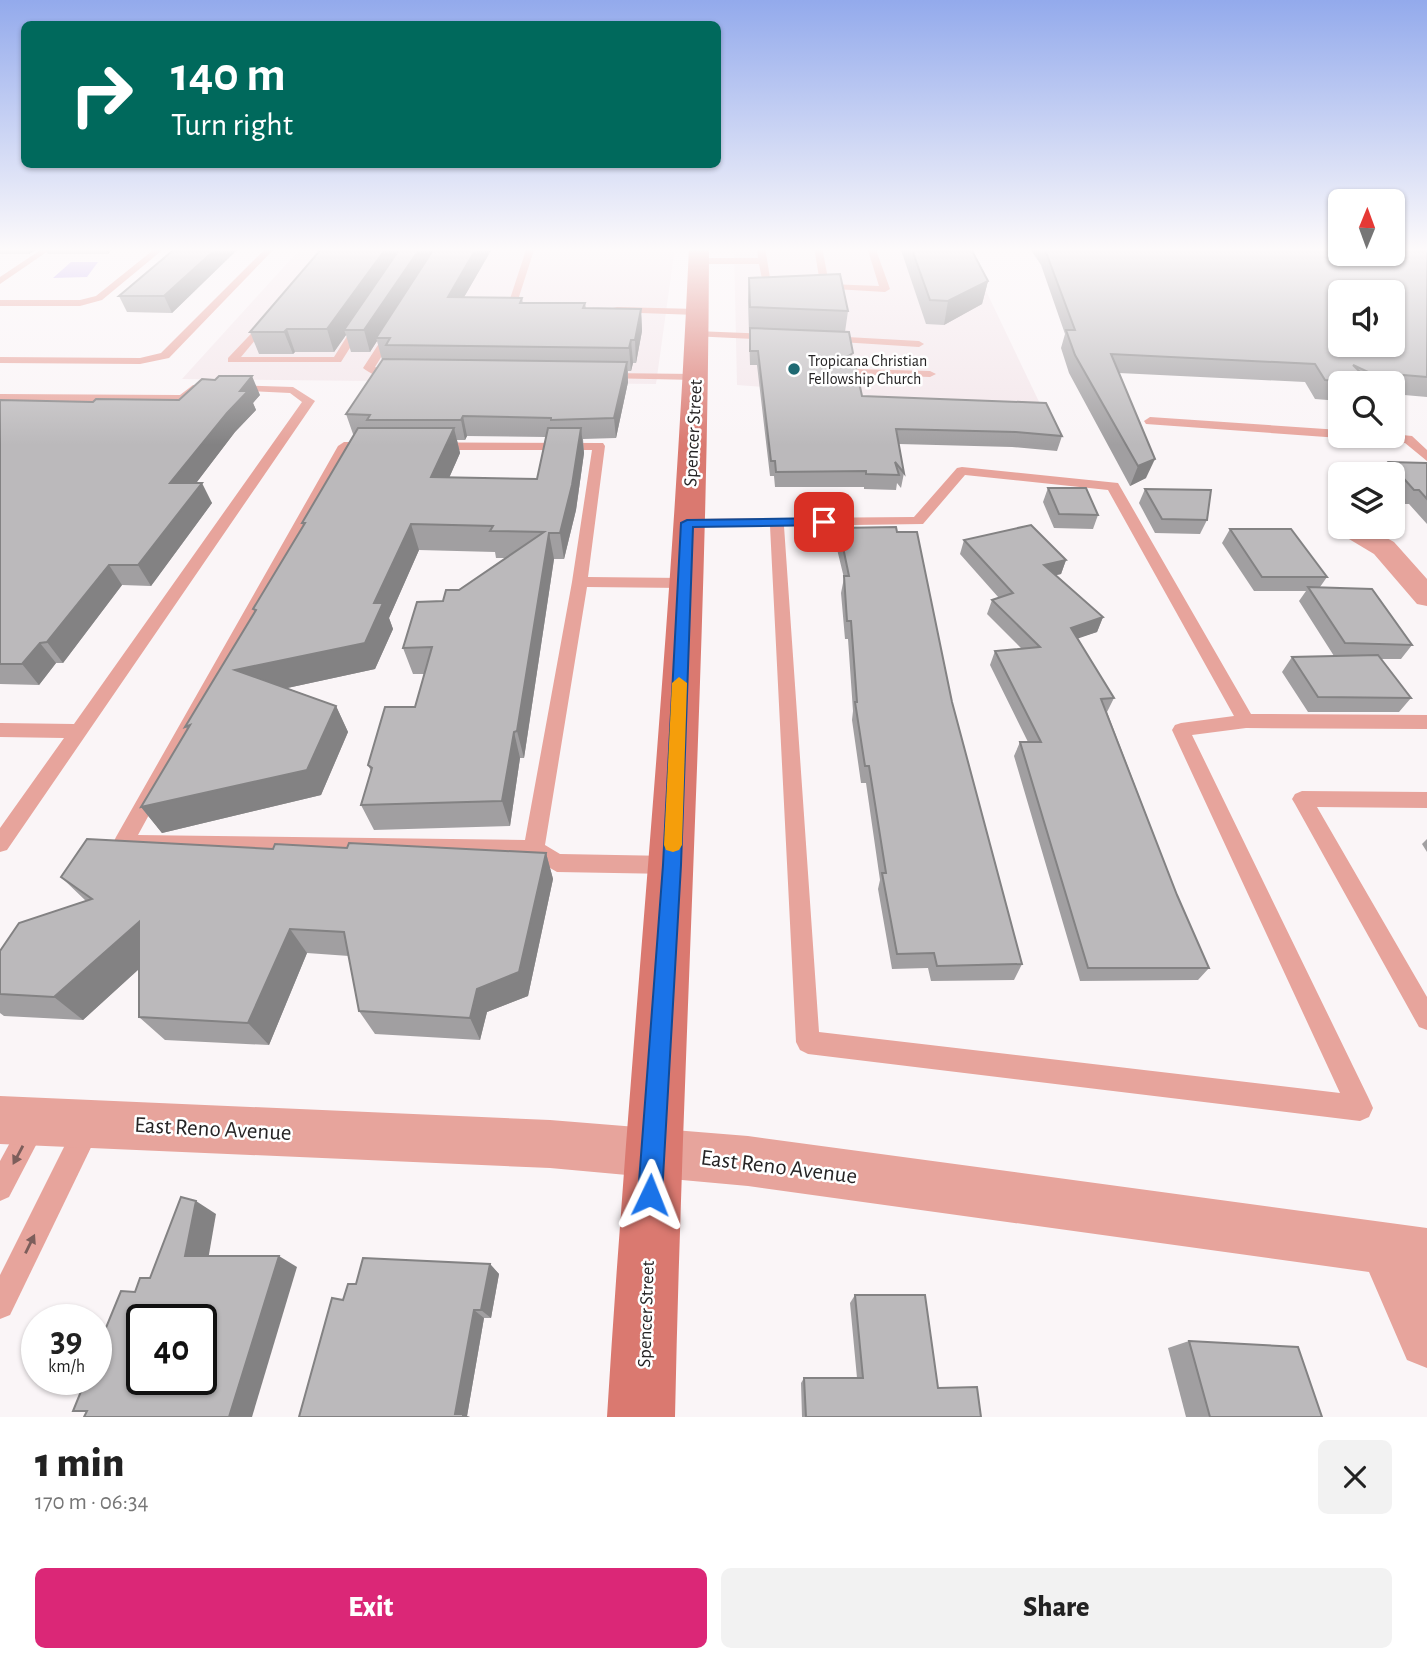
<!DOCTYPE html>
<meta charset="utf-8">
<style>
body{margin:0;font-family:"Alegreya Sans",sans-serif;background:#f2f2f2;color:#222;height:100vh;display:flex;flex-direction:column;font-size:26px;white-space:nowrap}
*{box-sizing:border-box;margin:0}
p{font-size:23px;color:#767676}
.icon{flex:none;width:38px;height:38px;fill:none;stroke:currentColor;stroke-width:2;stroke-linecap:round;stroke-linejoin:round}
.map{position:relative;height:1417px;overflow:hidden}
.panel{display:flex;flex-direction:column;background:#fff;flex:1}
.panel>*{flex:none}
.guide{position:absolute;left:21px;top:21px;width:700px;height:147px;border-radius:10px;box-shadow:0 2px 5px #0004;background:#00695c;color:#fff;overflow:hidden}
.needle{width:46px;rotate:1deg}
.tools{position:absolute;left:1328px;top:189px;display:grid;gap:14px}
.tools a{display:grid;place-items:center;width:77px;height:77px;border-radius:10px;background:#fff;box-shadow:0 2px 5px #0004;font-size:35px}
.speed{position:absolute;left:21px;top:1304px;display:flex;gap:14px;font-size:35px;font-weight:700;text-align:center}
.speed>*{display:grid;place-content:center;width:91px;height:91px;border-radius:50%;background:#fff;box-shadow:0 2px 5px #0004;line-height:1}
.speed small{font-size:18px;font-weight:400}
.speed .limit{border:4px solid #111;border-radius:10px;background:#fff;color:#111}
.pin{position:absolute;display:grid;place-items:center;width:60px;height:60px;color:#fff;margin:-30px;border-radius:14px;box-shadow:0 4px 10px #0006}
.me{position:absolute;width:77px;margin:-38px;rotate:2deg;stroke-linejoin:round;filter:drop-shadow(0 0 5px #0008)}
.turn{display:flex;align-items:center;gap:24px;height:147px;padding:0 35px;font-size:32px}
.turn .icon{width:91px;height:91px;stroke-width:2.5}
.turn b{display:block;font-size:49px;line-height:60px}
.round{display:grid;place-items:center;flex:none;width:74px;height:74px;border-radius:10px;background:#f2f2f2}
.headline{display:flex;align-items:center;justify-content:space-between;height:119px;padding:0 35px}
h1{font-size:42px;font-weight:800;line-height:52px}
.button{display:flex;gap:14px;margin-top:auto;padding:14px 35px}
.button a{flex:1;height:80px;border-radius:10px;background:#db2777;color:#fff;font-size:28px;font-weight:800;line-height:80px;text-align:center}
.button a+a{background:#f2f2f2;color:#222}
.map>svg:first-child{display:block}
</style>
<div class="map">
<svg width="1427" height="1417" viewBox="0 0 1427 1417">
<rect width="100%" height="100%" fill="#faf5f7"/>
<!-- built -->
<g fill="#f3e6ea">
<path d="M302,247H675L656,384L182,379Z"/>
<path d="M734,247H965L1042,408L737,385Z"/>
</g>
<!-- water -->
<path fill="#b59cf1" d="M71,262H98L87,277L53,278Z"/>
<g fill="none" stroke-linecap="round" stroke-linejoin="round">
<!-- lane -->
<g fill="#e7a49c" fill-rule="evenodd">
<path d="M45,247H54L0,284V277Z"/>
<path d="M157,247H166L102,300L80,306H0V300H80L96,296Z"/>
<path d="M267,247H276L169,358L140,364L0,363V357L140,358L161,353Z"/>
<path d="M527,247H535L517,303L531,306L526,309L507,308Z"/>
<path d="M757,247H765L771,284H786V288L764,289L759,264H699L694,261L699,258H758Z"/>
<path d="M814,247H822L829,284L879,286L867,247H875L890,289L885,292L818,288L816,286L820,283Z"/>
<path d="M617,307L697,309L702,312L697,315L613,312V308Z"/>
<path d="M266,318L271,321L241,357H334L356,322L365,324L341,362H228V358Z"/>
<path d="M391,330L396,333L375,367L403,373C391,381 374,377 363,368L387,331Z"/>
<path d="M696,331L773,334L778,337L773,340L692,336L691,334Z"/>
<path d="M829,336L919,341L924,344L919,347L825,341V337Z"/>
<path d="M854,369L930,371L936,374L930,377L850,374L848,372Z"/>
<path d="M607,373L696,374L702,377L696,380L603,378L601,376Z"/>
<path d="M193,385L203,387L183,403L0,400V394L180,395Z"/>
<path d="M236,385L293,387L315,401L7,850L0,852V828L64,738L0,737V723L74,724L302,402L290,393L232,390L230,388Z"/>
<path d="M1150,417L1340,430V436H1345L1340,438L1146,424L1144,421Z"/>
<path d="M1393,434L1412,436L1427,450V461L1405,443L1360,440L1354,436Z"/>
<path d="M344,442L603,443L605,446L588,577L684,578L692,583L684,588L587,587L545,845L560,854L671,856L678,859L681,865L678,871L671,874L557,872L531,857L123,851L116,849L113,843L116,837L338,446ZM348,450H592L572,582L525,840L138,835Z"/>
<path d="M962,467L1118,483L1251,714L1427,715V729L1246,728L1192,735L1369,1099L1373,1108L1369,1117L1360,1121L808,1054L800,1050L796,1042L770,526L687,527L680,523L687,519L914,517L957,468ZM965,475L1108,490L1234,716L1181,723L1175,725L1172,730L1340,1093L819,1032L784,526L923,524Z"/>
<path d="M1302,791L1427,792V808L1317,807L1427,997V1030L1419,1027L1295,804L1292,799L1295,794Z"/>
<path d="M34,1111L43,1115L47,1124L9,1197L0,1201V1161L25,1115Z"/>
<path d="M88,1113L97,1117L101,1126L97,1135L10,1315L0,1319V1275L79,1117Z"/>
</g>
<!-- street -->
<g fill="#e7a49c" fill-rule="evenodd">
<path d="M1339,521L1340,527H1367L1394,542L1427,579V606L1417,604L1374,554L1339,533L1335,527Z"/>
<path d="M0,1096L550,1120L748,1136L1427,1228V1368L1407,1360L1369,1272L748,1186L550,1168L0,1144Z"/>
</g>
<!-- secondary -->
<path fill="#da7970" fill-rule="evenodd" d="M689,247H709C708,637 683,1027 675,1417H607C631,1027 672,638 689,247Z"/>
</g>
<!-- wall -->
<g fill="#a19fa1" fill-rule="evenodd">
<path d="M0,247H41L29,254H0Z"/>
<path d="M44,247H114L108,254H48Z"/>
<path d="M177,247H240L172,313L127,312L119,296Z"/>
<path d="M323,247H493L464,297L522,298L523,303H585L586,308L641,309L642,331L636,363H633L631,371H628V382L616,438L583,439L584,453L576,510L564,559H554L524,758H520L510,826L374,830L361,805L371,771L368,765L415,707L425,674H413L403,648L443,601L507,558H496L495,552L419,550L389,618L393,629L375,669L287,688L336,706L348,732L321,795L162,833L141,807L188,730L185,727L255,612L253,609L303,526L302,523L354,434H353L346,414L382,360L377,341L370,352H351L346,335L334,352H295L293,354H259L250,332ZM467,436L546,437L537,479L449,478L460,453L457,440H465Z"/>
<path d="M900,247H970L988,281L982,304L944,325L926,324Z"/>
<path d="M1029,247H1427V397L1393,394V383H1340V401L1315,399L1305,382L1119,373L1146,478L1130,486L1069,373L1061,348L1065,334L1041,265Z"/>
<path d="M749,278L848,311L845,332L862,396L1062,436L1057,451L1012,447L899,444L904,473L901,488L897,483L896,490L864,489V487H775L774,476H770L757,365H750L748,301Z"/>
<path d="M215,380L260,395L253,403L256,410L235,432L196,483L212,503L151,586L122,585L63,663H56L39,685L0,684V400L93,402L179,400Z"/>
<path d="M1389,462L1427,463V524L1409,504H1405L1393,491V474H1381Z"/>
<path d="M1048,488L1098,515L1093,529L1054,528L1043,502Z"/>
<path d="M1145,489L1207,520L1200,534L1155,533L1139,503Z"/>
<path d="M839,528L952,702L1022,964L1014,980L931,981L928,968L892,969L878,889L880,880L866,783H861L852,720L853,711L848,639H845L841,593L844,578L836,545Z"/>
<path d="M1230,529L1327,577L1320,587L1412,645L1401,659H1381L1411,698L1399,712H1308L1282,672L1292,657L1334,656L1299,601L1306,591H1254L1222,543Z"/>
<path d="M964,540L1066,560L1061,574L1056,575L1103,617L1097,632L1077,638L1114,698L1107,712L1177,895L1209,968L1198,980L1080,981L1014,756L1020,742H1028L990,665L995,651L1022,649L987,614L992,600L999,598L960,554Z"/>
<path d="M1427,839V852L1422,844Z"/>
<path d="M347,848L546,853L553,879L528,996L487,1012L480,1040L375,1034L359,1011L349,956L307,953L269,1045L165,1040L139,1017V969L83,1020L4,1016L0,1013V951L86,901L61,877L273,849Z"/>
<path d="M490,1264L499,1274L491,1318H484L467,1416L470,1417H299L343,1300L356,1284Z"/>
<path d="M855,1295L938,1388L981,1417H802L801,1383L804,1378H857L850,1303Z"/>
<path d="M1189,1341L1322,1417H1186L1168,1348Z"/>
</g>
<!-- shaded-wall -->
<g fill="#838283">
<path d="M25,247H41L29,254Z"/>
<path d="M105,247H114L108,254Z"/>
<path d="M218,247H240L172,313L164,296Z"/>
<path d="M387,247H406L344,330L346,335L334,352L327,329Z"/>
<path d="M421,247H439L376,338L377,341L370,352L364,330Z"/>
<path d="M477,247H493L452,318L448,297Z"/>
<path d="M988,281L982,304L944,325L948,301Z"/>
<path d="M641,309L642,331L636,363L635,340Z"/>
<path d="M287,329L295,352L293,354L284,332Z"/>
<path d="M631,340L633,363L631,371L629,348Z"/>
<path d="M627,362L628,382L616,438L614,418Z"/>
<path d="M252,376L260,395L253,403L256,410L235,432L181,503L170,483Z"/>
<path d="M463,416L467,436L465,440L461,420Z"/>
<path d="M454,428L460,453L438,503L431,477Z"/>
<path d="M581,428L584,453L576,510L564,559L560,533Z"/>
<path d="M1155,459L1146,478L1130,486L1138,466Z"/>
<path d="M202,483L212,503L151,586L138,565Z"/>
<path d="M411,524L419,550L389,618L393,629L375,669L250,696L235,670L374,603Z"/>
<path d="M549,533L554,559L524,758L517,731Z"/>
<path d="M1066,560L1061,574L1039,579L1044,565Z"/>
<path d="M109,565L122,585L63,663L47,642Z"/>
<path d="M1103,617L1097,632L1065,643L1071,628Z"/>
<path d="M40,643L56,663L39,685L22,664Z"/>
<path d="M336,706L348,732L321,795L162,833L141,807Z"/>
<path d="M514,732L520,758L510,826L502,801Z"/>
<path d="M546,853L553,879L528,996L487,1012L480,1040L470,1018L477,989Z"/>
<path d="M139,922L163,947L83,1020L54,997Z"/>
<path d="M290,929L307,953L269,1045L248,1023Z"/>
<path d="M196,1201L216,1214L207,1266L185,1256Z"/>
<path d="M279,1256L297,1267L252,1417H229Z"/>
<path d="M490,1264L499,1274L491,1318L481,1310Z"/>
<path d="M474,1310L484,1318L467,1416L470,1417H463L455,1414Z"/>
</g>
<!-- building -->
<g fill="#bbb9bb" stroke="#838283" stroke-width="2" fill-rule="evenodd">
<path d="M177,247H218L164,296H119Z"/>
<path d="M323,247H387L327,329H287L284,332H250Z"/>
<path d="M401,247H421L364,330H344Z"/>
<path d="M435,247H477L448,297L522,298L520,303H585L583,308L641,309L635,340H631L629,348L386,345L390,338H376Z"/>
<path d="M911,247H970L988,281L948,301L930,300Z"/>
<path d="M1044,247H1340V254H1393V247H1427V377L1368,372L1353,365L1371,383L1325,380L1315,364L1111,354L1155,459L1138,466L1075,355L1066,330H1075ZM1340,292H1393V345H1340Z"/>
<path d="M840,274L848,311L750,307L749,278Z"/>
<path d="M750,328L849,332L853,353L847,357L855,363L862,396L1046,403L1062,436L1016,432L896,429L904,473L895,462L899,475L866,474V471L776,472L775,461H771L758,351H750Z"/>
<path d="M383,359L627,362L614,418L551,420V418L463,416L461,420H367L370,415L346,414Z"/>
<path d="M219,376H252L240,391H248L227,413L170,483H202L138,565H109L47,642L40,643L22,664H0V400L93,402L96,399L179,400L202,379L215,380Z"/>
<path d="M358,428H454L431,477L537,479L548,428H581L572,485L560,533H549L517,731L514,732L502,801L361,805L372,768L368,765L385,707H415L432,647L403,648L417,602L443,601L446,590H459L544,532L490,531L493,526L411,524L374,603H383L365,643L235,670L336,706L307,770L141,807L190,725L185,727L256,610L253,609L305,523H302Z"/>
<path d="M1389,462L1427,463V499L1419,490H1414Z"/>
<path d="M1048,488H1086L1098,515L1059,514Z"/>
<path d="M1145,489L1211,490L1207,520L1162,519Z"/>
<path d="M1031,525L1066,560L1044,565L1103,617L1071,628L1114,698L1101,699L1177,895L1209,968H1088L1020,742H1041L995,651L1040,647L992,600L1013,593L964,540Z"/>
<path d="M896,527L897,532H917L952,702L1022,964L937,966L934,953L897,954L882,873H886L869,766H865L855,702H857L851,621H847L844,576H849L839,528Z"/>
<path d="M1230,529H1291L1327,577H1262Z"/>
<path d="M1308,587L1372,589L1412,645L1345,643Z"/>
<path d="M1378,655L1411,698L1318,697L1292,657Z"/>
<path d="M87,839L273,849L275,844L347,848L349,843L546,853L519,972L477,989L470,1018L359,1011L344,932L290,929L248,1023L139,1017V922L54,997L0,994V951L19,923L92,899L61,877Z"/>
<path d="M181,1197L196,1201L185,1256H279L229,1417H84L87,1411H73L86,1379H96V1352L121,1291L135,1292L140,1278H150ZM142,1320H201V1379H142Z"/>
<path d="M363,1258L490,1264L481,1310H474L455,1414H463V1417H299L332,1298L343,1300L348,1284H356Z"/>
<path d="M855,1295H925L938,1388L977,1387L981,1417H806L804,1378H863Z"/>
<path d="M1189,1341L1298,1347L1322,1417H1210Z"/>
</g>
<!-- one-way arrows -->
<defs><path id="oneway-solid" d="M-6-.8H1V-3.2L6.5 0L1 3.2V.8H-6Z" transform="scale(1.75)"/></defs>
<g fill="#7d5e5b">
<use href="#oneway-solid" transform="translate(18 1155) rotate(118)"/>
<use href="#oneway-solid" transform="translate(30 1244) rotate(-64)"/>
</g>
<!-- sky -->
<linearGradient id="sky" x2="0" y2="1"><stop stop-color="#93aaec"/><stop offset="0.56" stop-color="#fdfafb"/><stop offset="1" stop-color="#fdfafb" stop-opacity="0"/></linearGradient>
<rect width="1427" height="445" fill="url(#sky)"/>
<!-- route -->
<path fill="#1a73e8" stroke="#114b97" stroke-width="2" d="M824,518L829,519V525L693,527L681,865L662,1195L659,1204L650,1207L642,1204L638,1195L663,865L681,523L687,520Z"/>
<!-- slow -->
<path fill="#f59e0b" d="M679,677L687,683L682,845L679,850L673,852L666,850L664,845L672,683Z"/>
<!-- markers -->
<circle fill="#1f6a73" stroke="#fff" stroke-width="2.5" cx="794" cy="369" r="7"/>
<g text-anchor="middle" stroke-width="5" stroke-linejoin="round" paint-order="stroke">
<!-- far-poi labels -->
<g font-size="16" fill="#262425" stroke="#fff" text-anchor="start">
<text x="808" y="366">Tropicana Christian<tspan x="808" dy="18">Fellowship Church</tspan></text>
</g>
<!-- street labels -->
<g font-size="19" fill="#262425" stroke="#fff">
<text transform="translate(692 433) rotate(-87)" y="7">Spencer Street</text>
<text transform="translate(645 1314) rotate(-88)" y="7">Spencer Street</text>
</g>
<!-- near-street labels -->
<g font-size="23" fill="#262425" stroke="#fff">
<text transform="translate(213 1128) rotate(3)" y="8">East Reno Avenue</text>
<text transform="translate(779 1166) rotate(7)" y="8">East Reno Avenue</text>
</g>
</g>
</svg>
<div class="tools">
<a><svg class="needle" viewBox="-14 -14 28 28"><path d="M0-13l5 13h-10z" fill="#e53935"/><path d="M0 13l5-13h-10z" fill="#767676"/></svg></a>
<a><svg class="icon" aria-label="sound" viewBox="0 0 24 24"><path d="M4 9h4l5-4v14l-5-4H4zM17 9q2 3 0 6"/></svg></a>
<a><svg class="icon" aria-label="search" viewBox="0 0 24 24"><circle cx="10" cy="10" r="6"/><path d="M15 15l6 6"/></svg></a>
<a><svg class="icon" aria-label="layers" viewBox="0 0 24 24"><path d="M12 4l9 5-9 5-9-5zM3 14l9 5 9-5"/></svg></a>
</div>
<div class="speed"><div>39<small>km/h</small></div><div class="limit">40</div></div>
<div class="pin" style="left:824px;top:522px;background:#d93025"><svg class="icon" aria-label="arrive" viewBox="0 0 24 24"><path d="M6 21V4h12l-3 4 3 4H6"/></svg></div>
<svg class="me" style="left:650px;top:1195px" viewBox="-20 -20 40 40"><path d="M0-17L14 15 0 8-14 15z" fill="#1a73e8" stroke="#fff" stroke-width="4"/></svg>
<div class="guide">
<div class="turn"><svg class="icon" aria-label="right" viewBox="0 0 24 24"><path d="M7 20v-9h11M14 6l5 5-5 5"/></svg><div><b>140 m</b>Turn right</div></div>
</div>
</div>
<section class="panel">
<div class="headline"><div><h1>1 min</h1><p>170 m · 06:34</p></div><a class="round"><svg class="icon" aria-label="close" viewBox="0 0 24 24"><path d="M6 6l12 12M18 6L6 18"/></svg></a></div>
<div class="button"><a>Exit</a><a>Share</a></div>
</section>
